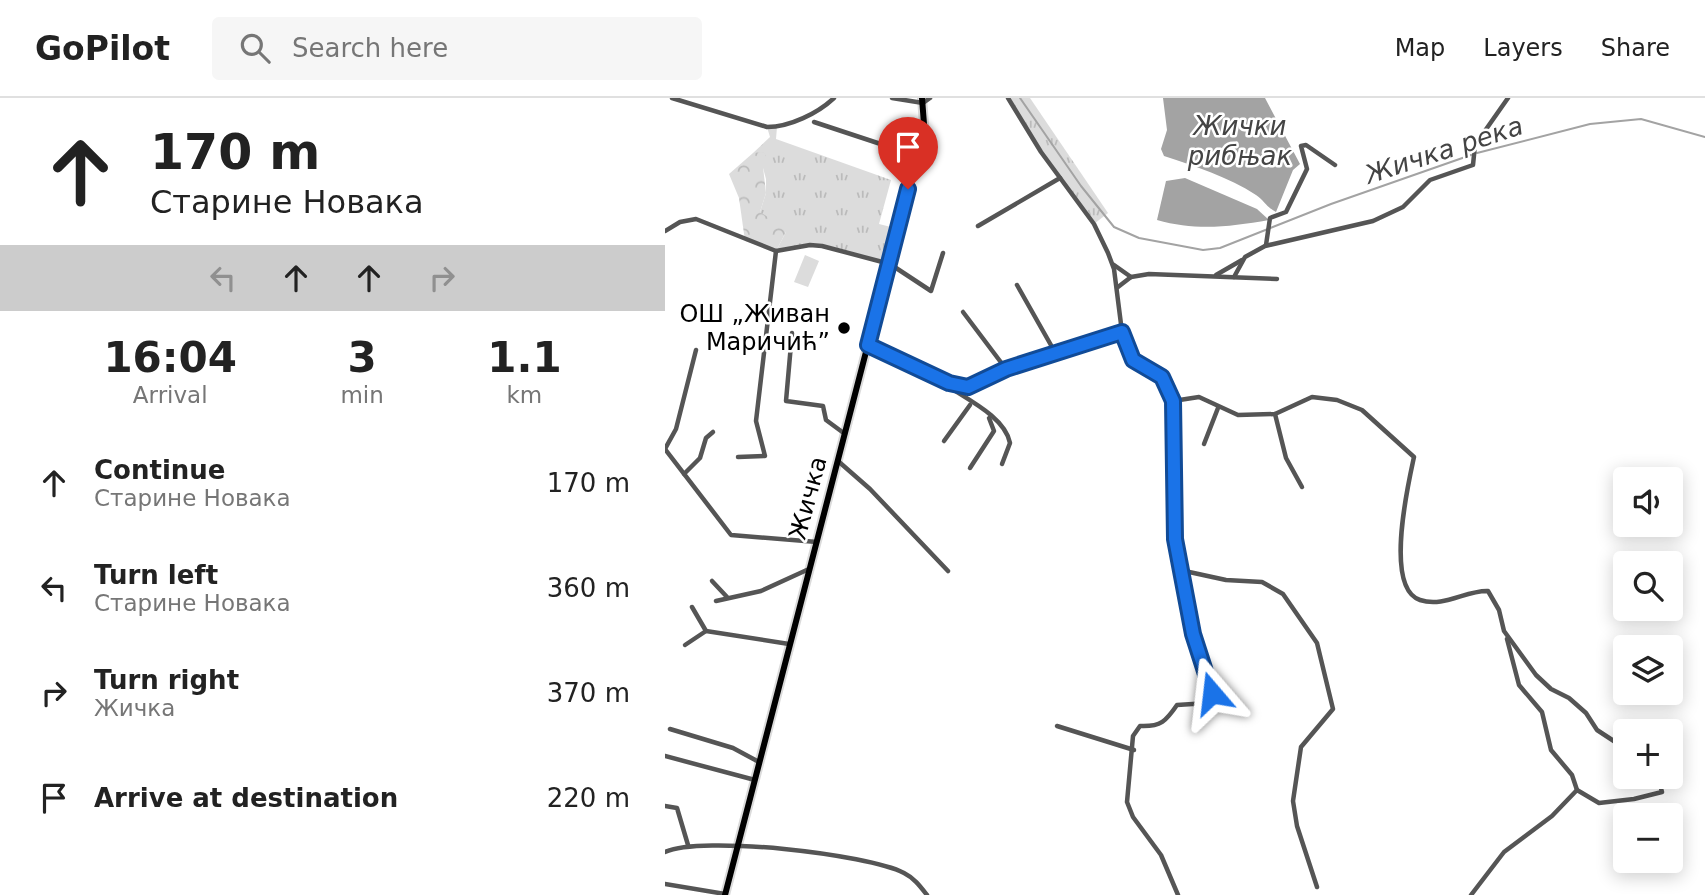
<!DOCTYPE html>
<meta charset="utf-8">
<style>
body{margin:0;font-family:"DejaVu Sans",sans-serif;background:#f6f6f6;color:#222;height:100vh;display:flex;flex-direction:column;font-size:26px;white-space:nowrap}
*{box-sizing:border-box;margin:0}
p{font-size:23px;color:#767676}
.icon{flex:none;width:38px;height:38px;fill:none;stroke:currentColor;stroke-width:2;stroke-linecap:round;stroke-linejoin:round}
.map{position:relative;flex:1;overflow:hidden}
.panel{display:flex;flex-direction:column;background:#fff;width:665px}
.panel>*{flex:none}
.hud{background:#fff;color:#222;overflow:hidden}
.buttons{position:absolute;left:948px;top:369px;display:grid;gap:14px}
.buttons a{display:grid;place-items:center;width:70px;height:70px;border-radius:7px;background:#fff;box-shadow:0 4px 18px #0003;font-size:35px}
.pin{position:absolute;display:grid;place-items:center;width:60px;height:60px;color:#fff;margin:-72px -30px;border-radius:50% 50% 50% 0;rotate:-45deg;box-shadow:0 0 7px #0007}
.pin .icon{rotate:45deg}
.me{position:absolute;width:77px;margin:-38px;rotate:343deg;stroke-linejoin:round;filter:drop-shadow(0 0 5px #0008)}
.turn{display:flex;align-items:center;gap:24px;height:147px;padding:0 35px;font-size:32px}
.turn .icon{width:91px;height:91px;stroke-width:2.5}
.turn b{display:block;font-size:49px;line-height:60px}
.lanes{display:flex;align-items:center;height:66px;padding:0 35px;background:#0003;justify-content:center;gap:35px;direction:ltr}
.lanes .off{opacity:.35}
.eta{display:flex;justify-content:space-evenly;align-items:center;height:119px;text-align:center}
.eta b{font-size:42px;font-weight:700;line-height:49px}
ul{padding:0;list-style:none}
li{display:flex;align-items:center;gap:21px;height:105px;padding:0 35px}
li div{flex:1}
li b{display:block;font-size:26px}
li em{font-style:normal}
header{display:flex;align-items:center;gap:42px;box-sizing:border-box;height:98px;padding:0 35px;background:#fff;border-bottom:2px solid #e0e0e0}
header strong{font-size:33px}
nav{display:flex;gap:38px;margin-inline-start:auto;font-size:24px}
.search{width:490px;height:63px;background:#f6f6f6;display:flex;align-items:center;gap:18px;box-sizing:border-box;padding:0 24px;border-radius:7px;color:#767676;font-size:26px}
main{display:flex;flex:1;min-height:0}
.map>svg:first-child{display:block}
</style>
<header>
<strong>GoPilot</strong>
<div class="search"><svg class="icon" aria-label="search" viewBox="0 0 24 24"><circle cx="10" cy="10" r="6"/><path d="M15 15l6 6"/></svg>Search here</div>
<nav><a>Map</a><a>Layers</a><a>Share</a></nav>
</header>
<main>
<section class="panel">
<div class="hud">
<div class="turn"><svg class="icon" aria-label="ahead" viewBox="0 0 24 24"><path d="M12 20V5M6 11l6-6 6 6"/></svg><div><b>170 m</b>Старине Новака</div></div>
<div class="lanes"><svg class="icon off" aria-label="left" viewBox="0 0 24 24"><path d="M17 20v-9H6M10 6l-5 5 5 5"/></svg><svg class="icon" aria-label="ahead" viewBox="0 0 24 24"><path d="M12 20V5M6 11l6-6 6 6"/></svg><svg class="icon" aria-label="ahead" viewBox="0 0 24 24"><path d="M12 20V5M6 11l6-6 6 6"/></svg><svg class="icon off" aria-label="right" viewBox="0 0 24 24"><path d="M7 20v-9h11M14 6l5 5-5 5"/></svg></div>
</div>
<div class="eta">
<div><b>16:04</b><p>Arrival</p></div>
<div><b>3</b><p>min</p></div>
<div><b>1.1</b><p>km</p></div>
</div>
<ul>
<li><svg class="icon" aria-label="ahead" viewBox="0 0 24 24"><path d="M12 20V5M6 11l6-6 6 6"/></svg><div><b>Continue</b><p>Старине Новака</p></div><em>170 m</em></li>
<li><svg class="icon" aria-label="left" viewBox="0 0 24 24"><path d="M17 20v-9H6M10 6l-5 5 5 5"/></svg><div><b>Turn left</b><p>Старине Новака</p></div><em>360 m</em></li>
<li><svg class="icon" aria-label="right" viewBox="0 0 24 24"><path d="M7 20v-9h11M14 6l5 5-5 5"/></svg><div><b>Turn right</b><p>Жичка</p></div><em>370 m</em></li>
<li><svg class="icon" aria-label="arrive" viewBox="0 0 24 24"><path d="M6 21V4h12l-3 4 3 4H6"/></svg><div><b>Arrive at destination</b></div><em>220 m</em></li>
</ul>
</section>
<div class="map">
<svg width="1040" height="797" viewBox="0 0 1040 797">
<defs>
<pattern id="grass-tufts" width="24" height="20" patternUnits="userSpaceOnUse" patternTransform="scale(1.75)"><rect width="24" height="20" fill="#dcdcdc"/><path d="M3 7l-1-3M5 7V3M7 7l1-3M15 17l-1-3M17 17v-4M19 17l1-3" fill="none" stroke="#bbb"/></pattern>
<pattern id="forest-crowns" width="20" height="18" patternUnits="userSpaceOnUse" patternTransform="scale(1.75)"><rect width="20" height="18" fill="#dcdcdc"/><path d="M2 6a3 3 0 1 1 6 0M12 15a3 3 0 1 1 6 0" fill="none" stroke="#bbb"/></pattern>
</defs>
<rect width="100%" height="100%" fill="#fff"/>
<!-- grass -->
<g fill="url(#grass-tufts)">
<path d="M343,0H365L443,115L429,126L376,54Z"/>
<path d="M102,29H112L111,41L226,82L214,126L226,129L216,164L145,147L111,153L121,134L95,114L101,95V81L94,55H88L105,39Z"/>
</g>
<!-- forest -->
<path fill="url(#forest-crowns)" d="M98,54L101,58L98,69L101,95L95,114L106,121L114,120L120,126L121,134L111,153L80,143L74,100L64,76L88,55Z"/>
<!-- pitch -->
<path fill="#dcdcdc" d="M140,157L154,163L143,189L129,184Z"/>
<!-- water -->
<g fill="#a3a3a3">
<path d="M498,0H600L635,66L628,72L611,114C601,109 599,102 591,97C564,79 529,68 499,58L496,51L502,32Z"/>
<path d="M520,80L592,111L604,122C564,129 531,133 492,122L501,83Z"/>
</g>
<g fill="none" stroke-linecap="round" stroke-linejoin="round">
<!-- stream -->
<g stroke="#a3a3a3" stroke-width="2">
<path d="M355,0L416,88L449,129L474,140L538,152L555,150L666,106L806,57"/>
<path d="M812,55L925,26L976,21L1040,39"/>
</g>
<!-- major casing -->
<g stroke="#dbdbdb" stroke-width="10">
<path id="major" d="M60,797L249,69L259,26L257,0"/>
</g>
<!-- minor -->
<g stroke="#555" stroke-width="4.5">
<path d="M7,0L102,29C125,29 153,15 169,0"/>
<path d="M227,0L258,5L265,0"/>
<path d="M343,0L376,54L429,126L443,155L449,171L457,234L468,262L497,279L508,303L510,441L529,536L547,595L543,605L512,607C501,623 496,629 475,628L468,638L462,704L468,719L496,757L513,797"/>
<path d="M149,24L252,58"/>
<path d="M313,128L395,80"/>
<path d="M0,133L15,124L31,121L111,153L145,147L157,148L225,166L266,193L278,155"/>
<path d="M601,147L605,120L621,114L642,71L636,48L641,47L670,67"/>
<path d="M449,167L466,179"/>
<path d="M551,177L577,162"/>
<path d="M569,179L580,159L600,148L708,123L738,109L765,82L808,67L810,47L843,0"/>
<path d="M352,187L391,256"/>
<path d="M453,189L466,179L484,176L612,181"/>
<path d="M298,214L341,271"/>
<path d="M127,235L121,303L158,308L161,322L180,336"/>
<path d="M203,247L284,285L303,289L341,271L457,234"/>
<path d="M278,285C299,300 340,318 345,345L337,366"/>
<path d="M508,303L534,299L573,317L610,316L647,299L672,302L697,312L749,359C743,387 719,490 755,502C779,510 801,492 823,493L834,512L839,533L871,577L886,591L904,600L921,615L932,632L961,651"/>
<path d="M610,316L621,360L637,389"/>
<path d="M279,343L305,307"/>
<path d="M539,346L553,310"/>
<path d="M0,351L66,437L152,444"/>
<path d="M0,351L11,331L31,252"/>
<path d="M73,359L100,358L91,323L111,153"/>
<path d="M173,363L205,391L283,473"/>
<path d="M305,370L329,333L324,320"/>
<path d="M19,376L35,360L41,340L48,334"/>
<path d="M515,472L561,482L597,484L618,496L652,545L668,611L636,649L628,703L632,728L652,789"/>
<path d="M47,483L62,499"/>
<path d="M51,503L96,493L144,471"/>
<path d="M27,509L41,533L124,546"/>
<path d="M842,541L854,587L877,614L886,652L907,677L912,692"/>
<path d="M20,547L41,533"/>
<path d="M392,628L469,652"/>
<path d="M5,631L68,650L94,664"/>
<path d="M0,658L90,682"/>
<path d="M0,708L12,710L23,747"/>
<path d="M0,754C36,737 202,756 239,775C249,780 255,788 262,797"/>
<path d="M0,786L60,796"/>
<path d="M806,797L839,754L887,718L912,692L934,705L969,701L997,694L993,679"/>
</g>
<!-- major -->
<use href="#major" stroke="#000" stroke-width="6"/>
</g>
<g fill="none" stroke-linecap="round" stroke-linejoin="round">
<!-- route casing -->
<g stroke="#114b97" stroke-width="18">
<path id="route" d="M243,91L203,247L284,285L303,289L341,271L457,234L468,262L497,279L508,303L510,441L528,536L547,595"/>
</g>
<!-- route -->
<use href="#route" stroke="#1a73e8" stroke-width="12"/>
</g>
<!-- markers -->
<circle fill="#000" stroke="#fff" stroke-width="2.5" cx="179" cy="230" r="7"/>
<g text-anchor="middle" stroke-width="5" stroke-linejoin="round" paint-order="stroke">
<!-- poi labels -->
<g font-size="24" fill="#000" stroke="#fff" text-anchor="end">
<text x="165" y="224">ОШ „Живан<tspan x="165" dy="28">Маричић”</tspan></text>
</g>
<!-- street labels -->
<g font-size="24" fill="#000" stroke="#fff">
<text transform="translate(143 400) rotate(-75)" y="8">Жичка</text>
</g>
<!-- water labels -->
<g font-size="26" font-style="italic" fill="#444" stroke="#fff">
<text x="575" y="37">Жички<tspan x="575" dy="30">рибњак</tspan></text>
<text transform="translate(779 52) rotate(-18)" y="9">Жичка река</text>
</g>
</g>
</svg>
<div class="buttons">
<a><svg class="icon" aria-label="sound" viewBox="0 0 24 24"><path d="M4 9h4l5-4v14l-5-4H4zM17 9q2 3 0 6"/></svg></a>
<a><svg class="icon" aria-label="search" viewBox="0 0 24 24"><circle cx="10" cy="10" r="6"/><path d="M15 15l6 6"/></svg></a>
<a><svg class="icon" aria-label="layers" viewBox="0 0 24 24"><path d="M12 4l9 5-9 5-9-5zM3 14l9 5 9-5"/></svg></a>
<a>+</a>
<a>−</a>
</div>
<div class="pin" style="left:243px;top:91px;background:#d93025"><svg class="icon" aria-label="arrive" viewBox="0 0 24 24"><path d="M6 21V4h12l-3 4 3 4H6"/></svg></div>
<svg class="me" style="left:547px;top:595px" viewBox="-20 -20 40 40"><path d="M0-17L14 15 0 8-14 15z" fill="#1a73e8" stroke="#fff" stroke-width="4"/></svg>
</div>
</main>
